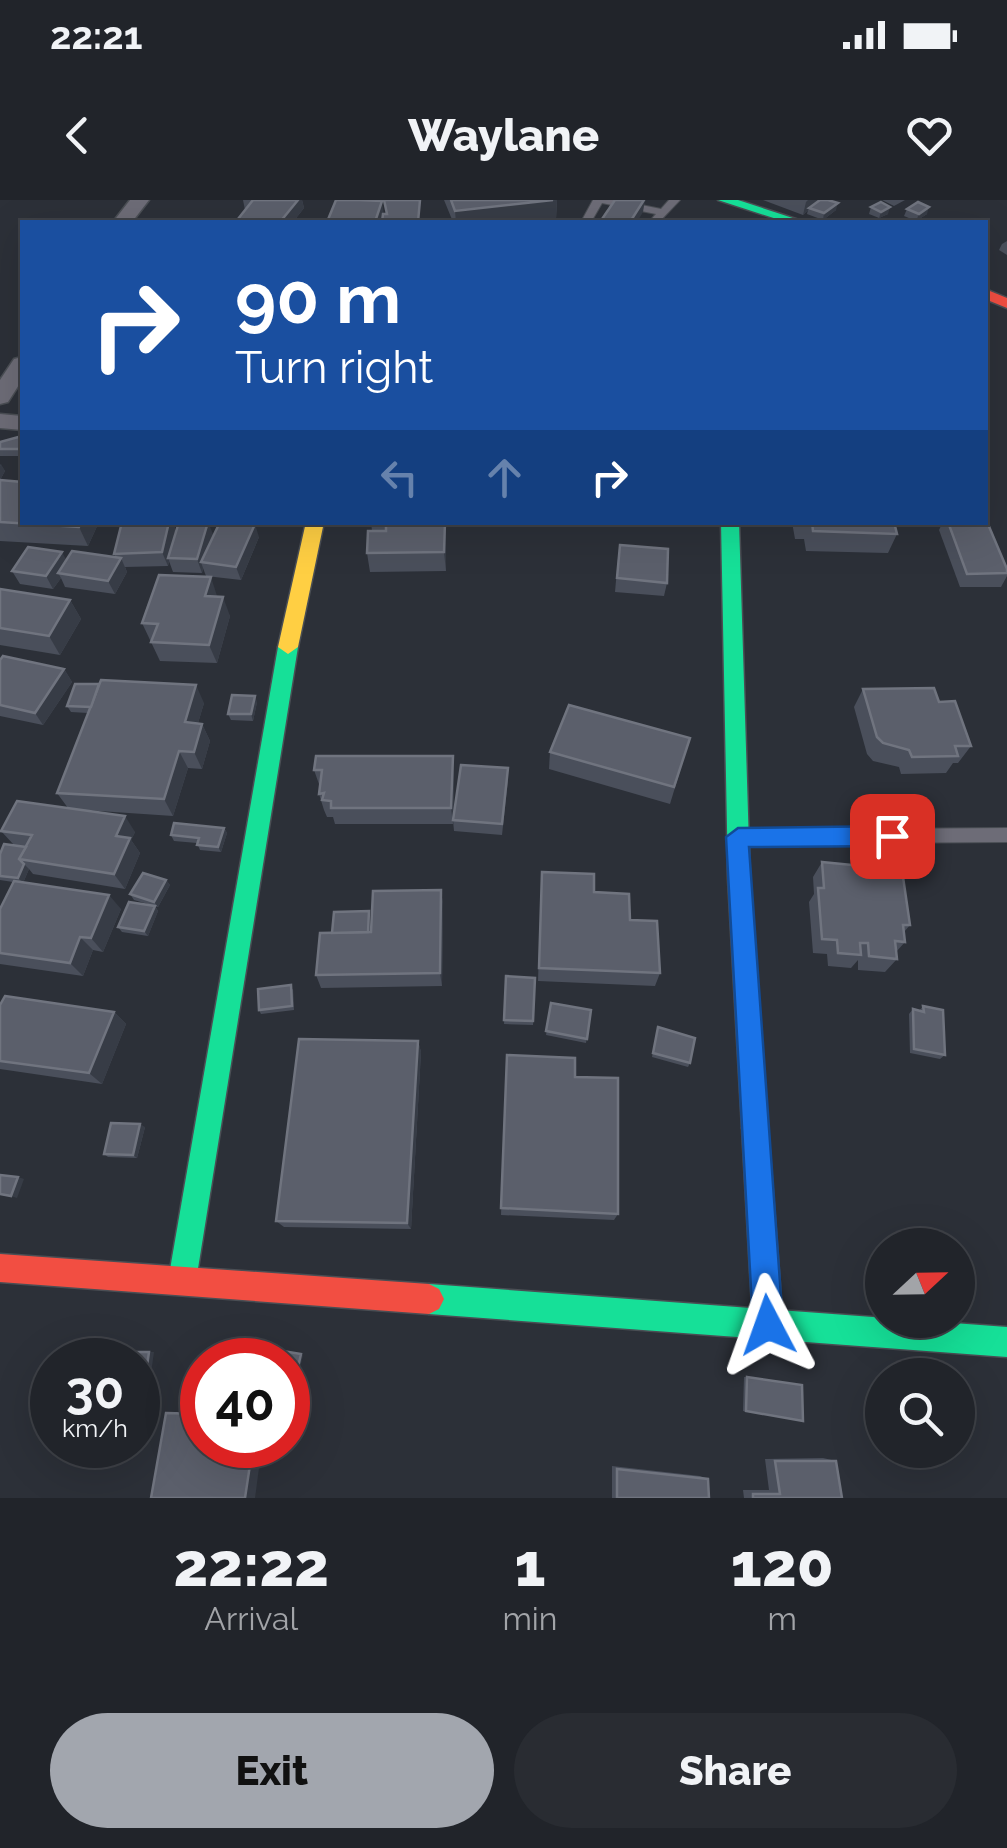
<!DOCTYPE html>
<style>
body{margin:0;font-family:Raleway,sans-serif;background:#292c32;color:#f1f3f6;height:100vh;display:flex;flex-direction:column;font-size:38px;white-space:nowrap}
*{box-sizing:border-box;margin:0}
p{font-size:32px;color:#a2a4a8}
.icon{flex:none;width:55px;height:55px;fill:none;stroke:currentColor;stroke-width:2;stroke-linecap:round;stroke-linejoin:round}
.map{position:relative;height:1298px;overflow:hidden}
.drawer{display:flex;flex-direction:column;background:#21242a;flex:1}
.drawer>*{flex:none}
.banner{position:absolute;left:20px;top:20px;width:968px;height:305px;border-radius:0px;box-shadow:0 10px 40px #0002,0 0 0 2px #3e4147;background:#1a4fa0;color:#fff;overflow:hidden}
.needle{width:65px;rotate:68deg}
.fabs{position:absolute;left:865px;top:1028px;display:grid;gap:20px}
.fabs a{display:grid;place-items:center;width:110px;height:110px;border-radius:50%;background:#21242a;box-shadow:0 10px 40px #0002,0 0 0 2px #3e4147;font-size:50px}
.speed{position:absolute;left:30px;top:1138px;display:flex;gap:20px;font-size:50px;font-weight:700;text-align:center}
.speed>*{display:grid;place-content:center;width:130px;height:130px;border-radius:50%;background:#21242a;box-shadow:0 10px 40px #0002,0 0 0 2px #3e4147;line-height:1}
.speed small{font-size:25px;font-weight:400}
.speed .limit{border:15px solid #d22;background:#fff;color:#111}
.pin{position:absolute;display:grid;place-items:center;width:85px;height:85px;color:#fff;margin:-42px;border-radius:20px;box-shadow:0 5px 15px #0006}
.me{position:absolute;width:110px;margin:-55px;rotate:356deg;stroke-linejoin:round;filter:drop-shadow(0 0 8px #0008)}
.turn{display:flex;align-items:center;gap:35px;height:210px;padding:0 50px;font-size:45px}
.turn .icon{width:130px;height:130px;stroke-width:2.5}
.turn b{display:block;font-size:70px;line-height:85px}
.lanes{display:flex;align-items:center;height:95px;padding:0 50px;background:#0003;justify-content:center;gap:50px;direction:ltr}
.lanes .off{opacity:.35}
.eta{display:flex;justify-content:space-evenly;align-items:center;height:170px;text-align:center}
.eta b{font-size:60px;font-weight:800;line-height:70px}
.primary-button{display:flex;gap:20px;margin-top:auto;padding:20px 50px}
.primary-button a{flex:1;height:115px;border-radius:60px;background:#a2a6ae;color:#111;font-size:40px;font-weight:800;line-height:115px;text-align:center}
.primary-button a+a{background:#292c32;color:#f1f3f6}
.status{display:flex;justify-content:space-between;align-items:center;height:70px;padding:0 50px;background:#21242a;direction:ltr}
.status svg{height:28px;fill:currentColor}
header{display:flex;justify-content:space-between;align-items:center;height:130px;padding:0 50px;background:#21242a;font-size:45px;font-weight:800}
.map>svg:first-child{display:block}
</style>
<div class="status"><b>22:21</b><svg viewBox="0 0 49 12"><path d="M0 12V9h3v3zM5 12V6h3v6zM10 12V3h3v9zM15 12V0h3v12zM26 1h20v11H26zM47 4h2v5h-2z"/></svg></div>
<header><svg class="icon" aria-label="back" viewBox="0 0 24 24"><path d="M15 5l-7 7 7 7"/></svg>Waylane<svg class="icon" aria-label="heart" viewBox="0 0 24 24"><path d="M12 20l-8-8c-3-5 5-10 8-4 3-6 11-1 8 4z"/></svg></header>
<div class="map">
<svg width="1007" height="1298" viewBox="0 0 1007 1298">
<rect width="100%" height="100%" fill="#2c3038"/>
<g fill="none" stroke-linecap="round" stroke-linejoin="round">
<!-- lane casing -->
<g stroke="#4a4e54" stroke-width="2">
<g id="lane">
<path d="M593,0H617L661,9L669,0H680L659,22H649L656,14L602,3L591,22H581Z"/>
<path d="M1007,628V642L738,644L732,642L729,637L732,632L738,630Z"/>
</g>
</g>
<!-- street casing -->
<g stroke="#4a4e54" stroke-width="3">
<g id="street">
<path d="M130,0H149L132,22H113Z"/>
<path d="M22,157V180L8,202L0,204V180L14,159Z"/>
<path d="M0,214L22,216V230L0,228Z"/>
</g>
</g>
<!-- fast casing -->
<g stroke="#4a4e54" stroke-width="3">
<g id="fast">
<path d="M718,0H738L805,22H786Z"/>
<path d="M721,322H739L750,678L768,928L764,937L755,941L746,937L742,928L728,678Z"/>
<path d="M288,440L298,447L196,1081L192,1091L182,1095L172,1091L168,1081L278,447Z"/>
<path d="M429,1084L1007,1127V1157L429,1114L419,1109L414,1099L419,1089Z"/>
</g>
</g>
<!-- slow casing -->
<g stroke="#4a4e54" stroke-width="3">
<g id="slow">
<path d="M306,322H324L298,447L288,454L278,447Z"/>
<path d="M755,915L764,919L768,928L783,1125L778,1135L768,1140L758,1135L753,1125L742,928L746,919Z"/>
</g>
</g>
<!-- jam casing -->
<g stroke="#4a4e54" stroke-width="3">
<g id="jam">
<path d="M985,89L1007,98V108L985,99Z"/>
<path d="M0,1054L429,1084L439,1089L444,1099L439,1109L429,1114L0,1082Z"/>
</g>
</g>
<!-- lane -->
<use href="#lane" fill="#6d6c77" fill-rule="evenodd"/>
<!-- street -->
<use href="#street" fill="#6d6c77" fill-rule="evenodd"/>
<!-- fast -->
<use href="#fast" fill="#16e098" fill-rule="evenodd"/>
<!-- slow -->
<use href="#slow" fill="#ffcf43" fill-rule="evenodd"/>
<!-- jam -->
<use href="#jam" fill="#f24e42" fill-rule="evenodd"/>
</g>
<!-- wall -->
<g fill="#4a4f5b">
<path d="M243,0H302L304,8L293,22H238V19L245,10Z"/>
<path d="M444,0H557L556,19L526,22H453Z"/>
<path d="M763,0H819L836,10L823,20L807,14L808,10L803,15Z"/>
<path d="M882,0H905L894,6Z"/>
<path d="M871,7L888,14L879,18L869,14Z"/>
<path d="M907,9L927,14L916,21L904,16Z"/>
<path d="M1007,41V55L999,50L1002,44Z"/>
<path d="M22,236V256H0V242Z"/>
<path d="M0,264L5,271L0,280L99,322L88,346L0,341Z"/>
<path d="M122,322H173L175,329L172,346L213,334L212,340L259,337L241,380L206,376L203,368L202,373L173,372L169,361L168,366L125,367L127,372L115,394L65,387L61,378L53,389L20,384L12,371L66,361L116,358L114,354Z"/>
<path d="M371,322H446V371L370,372L367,353L372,331Z"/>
<path d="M792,322H894L897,334L888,353L806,351L804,339H795Z"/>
<path d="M943,322H985L1007,369V376L1001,387H960L939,330Z"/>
<path d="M618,358L667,383L664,396L615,392Z"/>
<path d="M0,389L70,400L81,419L60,455L0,445Z"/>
<path d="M217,396L230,416L217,463L160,461L142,423Z"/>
<path d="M0,460L64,469L72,482L43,525L0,516Z"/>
<path d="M863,489L939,502L971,546L958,563H953L946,573L901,574L899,567L873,561L867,554L854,507Z"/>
<path d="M257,502L253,521L231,520L228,514Z"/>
<path d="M204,503L198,523L202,524L210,541L202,569L188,568L173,616L84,610L135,632L131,640L140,653L125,689L33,674L29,669L23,683L121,709L103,752L93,750L83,776L0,764V709L13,682L0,680V654L14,645L1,631L68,608L57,593L88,513L71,512L67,506Z"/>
<path d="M690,538L670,604L549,569L550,552Z"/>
<path d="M314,570L454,573L453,624H335L333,617H327L324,610L319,594L320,587Z"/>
<path d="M508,580L502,635L454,631L453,620Z"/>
<path d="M224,628L227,633L221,652L200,650L197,643L174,641L171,635Z"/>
<path d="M822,662L910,725L904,732L905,742L896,752L897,759L885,772L858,770V760L851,768L828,766L827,754L813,753L809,702L814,694L813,677Z"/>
<path d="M166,680L170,685L158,707L134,700L130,694Z"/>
<path d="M541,687L594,692L630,720L660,773L655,786L538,781Z"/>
<path d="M441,690L443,705L442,786L321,788L316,775L332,733L369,711L370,732Z"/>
<path d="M155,706L158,711L148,736L122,732L118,727Z"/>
<path d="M506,776L535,778L533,825L504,824Z"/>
<path d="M293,789L294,810L261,814L259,810Z"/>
<path d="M551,803L591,810L586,843L546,835Z"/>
<path d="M0,805L114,812L126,824L102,884L0,869Z"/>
<path d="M923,806L945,855L940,859L910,853L909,814L913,809L919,811Z"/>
<path d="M658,827L690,863L688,867L652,857Z"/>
<path d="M418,841L421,852L411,1029L284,1027L276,1021Z"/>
<path d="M507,855L575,877L618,1014L614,1020L501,1015Z"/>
<path d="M145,927L137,958L108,957L104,954Z"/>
<path d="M744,1177H747L803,1221L743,1211Z"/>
<path d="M823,1258L836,1261L842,1298H744L743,1290H769L765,1259Z"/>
<path d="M612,1266L700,1276L708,1279L709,1298H612Z"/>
</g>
<!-- shaded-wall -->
<g fill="#373c46">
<path d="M296,0H302L304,8L293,22H280Z"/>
<path d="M557,0L556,19L526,22H456L455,11Z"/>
<path d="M645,0L643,12L637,22H630Z"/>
<path d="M808,0H819L803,15L806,2Z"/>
<path d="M382,1L384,15L381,22H375Z"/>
<path d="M838,3L836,10L823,20L824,13Z"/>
<path d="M890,7L888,14L879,18L881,12Z"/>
<path d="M929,7L927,14L916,21L919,14Z"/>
<path d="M1,264L5,271L0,280V266Z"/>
<path d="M81,322H99L88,346L79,327Z"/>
<path d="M169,322H173L175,329L168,366L162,352Z"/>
<path d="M208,322L213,334L205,363L201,362L203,368L202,373L197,359Z"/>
<path d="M445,322H446V371L444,352Z"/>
<path d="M255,324L259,337L241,380L236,367Z"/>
<path d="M62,352L69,365L58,373L61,378L53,389L46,376Z"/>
<path d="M121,358L127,372L115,394L108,381Z"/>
<path d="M211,377L217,396L212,415L205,396Z"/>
<path d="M223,397L230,416L217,463L209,445Z"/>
<path d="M70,400L81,419L60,455L49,436Z"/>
<path d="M64,469L72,482L43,525L35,513Z"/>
<path d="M196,485L204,503L193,540L185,522Z"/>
<path d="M255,496L257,502L253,521L251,514Z"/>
<path d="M202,524L210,541L202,569L194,552Z"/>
<path d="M179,551L188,568L173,616L164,599Z"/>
<path d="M453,556L454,573L453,624L451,608Z"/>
<path d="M125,616L135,632L131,640L140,653L125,689L114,674L116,636Z"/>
<path d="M224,628L227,633L221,652L218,647Z"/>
<path d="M24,664L29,669L23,683L18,678Z"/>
<path d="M166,680L170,685L158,707L154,702Z"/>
<path d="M441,690L443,705L442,786L440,773Z"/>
<path d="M109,695L121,709L103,752L91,738Z"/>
<path d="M155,706L158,711L148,736L144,731Z"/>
<path d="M80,737L93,750L83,776L70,763Z"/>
<path d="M114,812L126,824L102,884L89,873Z"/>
<path d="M418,841L421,852L411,1029L407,1023Z"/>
<path d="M140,924L145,927L137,958L133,955Z"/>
<path d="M18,977L24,979L17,998L11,996Z"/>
<path d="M149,1152H154L150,1180H145Z"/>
<path d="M301,1154L303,1155L296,1185H294Z"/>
<path d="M253,1245H262L255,1298H245Z"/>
</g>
<!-- building -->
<g fill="#5b5f6b" stroke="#70747f" stroke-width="2.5">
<path d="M253,0H298L280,22H240L242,20L238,19Z"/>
<path d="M336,0H359L382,1L375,22H327Z"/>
<path d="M384,0H420L418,22H382L383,14H387Z"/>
<path d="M451,0H553L455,11Z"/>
<path d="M615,0H644L630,22H600Z"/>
<path d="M820,0H828L838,3L824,13L809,8Z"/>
<path d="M881,2L890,7L881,12L871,7Z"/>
<path d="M918,2L929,7L919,14L907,9Z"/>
<path d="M22,236L20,249H0V242Z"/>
<path d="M0,280L22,282V322H81L79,327L0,322Z"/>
<path d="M985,317L1007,369V373L967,374L948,322H985Z"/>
<path d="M122,322H169L162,352L114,354Z"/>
<path d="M179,322H208L197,359L168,358Z"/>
<path d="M220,322L255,324L236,367L201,362Z"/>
<path d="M386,322H445L444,352L367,353L368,331H386Z"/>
<path d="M812,322H894L897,334L813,331Z"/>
<path d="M620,345L668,349L667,383L617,378Z"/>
<path d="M28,347L62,352L46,376L12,371Z"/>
<path d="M72,351L121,358L108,381L58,373Z"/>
<path d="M159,375L211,377L205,396L223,397L209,445L151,442L158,424L142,423Z"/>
<path d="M0,389L70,400L49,436L0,428Z"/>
<path d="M3,456L64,469L35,513L0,505V460Z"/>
<path d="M101,480L196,485L185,522L202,524L194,552L179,551L164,599L57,593Z"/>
<path d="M75,484H99L91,507L67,506Z"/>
<path d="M934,488L939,502L955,501L971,546H955L958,556L912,557L909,550L883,543L877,537L863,489Z"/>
<path d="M232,495L255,496L251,514H228Z"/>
<path d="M569,505L690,538L674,587L550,552Z"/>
<path d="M316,556H453L451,608H331V601L322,600L324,593L319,594L322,570H314Z"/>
<path d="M461,565L508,568L502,624L453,620Z"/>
<path d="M17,601L125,616L116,636L130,638L114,674L19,659L32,635L1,631Z"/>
<path d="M174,623L224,628L218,647L197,645L199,638L171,635Z"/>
<path d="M4,644L26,647L19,659L24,664L18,678L0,676V654Z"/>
<path d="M822,662L902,670L910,725H903L905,742L895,741L897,759L869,756L868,743H860L861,755L838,753L837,740L822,739L818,688H824Z"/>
<path d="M542,672L594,674V692L629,694L630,720L657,721L660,773L539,768Z"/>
<path d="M143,673L166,680L154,702L130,694Z"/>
<path d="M14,681L109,695L91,738L80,737L70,763L0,753V709Z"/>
<path d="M441,690L440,773L316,775L320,733L371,732L373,691Z"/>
<path d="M129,702L155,706L144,731L118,727Z"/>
<path d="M369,711L368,732L332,733L334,712Z"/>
<path d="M506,776L535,778L533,821L504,820Z"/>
<path d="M291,785L292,806L259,810L258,789Z"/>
<path d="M5,796L114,812L89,873L0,861V805Z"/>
<path d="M551,803L591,810L587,839L546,831Z"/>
<path d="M923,806L943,810L945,855L914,849L913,809L924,812Z"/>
<path d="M658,827L695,838L690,863L653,853Z"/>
<path d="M299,839L418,841L407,1023L276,1021Z"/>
<path d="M507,855L575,858V877L618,878V1014L501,1008Z"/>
<path d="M111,923L140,924L133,955L104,954Z"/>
<path d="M0,975L18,977L11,996L0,994Z"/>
<path d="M247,1145L301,1154L294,1185L288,1184V1160H243Z"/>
<path d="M129,1152H149L145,1180H138V1160H128Z"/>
<path d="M747,1177L802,1185L803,1221L746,1211Z"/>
<path d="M166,1213L202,1214V1245H253L245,1298H151Z"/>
<path d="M775,1261H836L842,1298H753V1294H780Z"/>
<path d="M617,1269L708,1279L709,1298H617Z"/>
</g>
<!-- route -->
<path fill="#1a73e8" stroke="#114b97" stroke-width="2.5" d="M892,626L903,636L892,646L749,647L783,1125L779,1136L768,1140L757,1136L753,1125L726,637L738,628Z"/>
</svg>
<div class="fabs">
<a><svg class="needle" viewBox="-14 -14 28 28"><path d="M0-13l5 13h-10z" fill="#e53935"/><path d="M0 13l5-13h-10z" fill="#a2a4a8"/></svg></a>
<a><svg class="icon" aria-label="search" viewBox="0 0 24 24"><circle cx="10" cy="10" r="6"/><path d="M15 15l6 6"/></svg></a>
</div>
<div class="speed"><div>30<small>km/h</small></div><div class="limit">40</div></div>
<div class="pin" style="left:892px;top:636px;background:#d93025"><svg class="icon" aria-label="arrive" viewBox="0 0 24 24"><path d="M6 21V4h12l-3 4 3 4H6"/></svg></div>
<svg class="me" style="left:768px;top:1125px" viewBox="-20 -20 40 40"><path d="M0-17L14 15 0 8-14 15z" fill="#1a73e8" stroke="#fff" stroke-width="4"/></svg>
<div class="banner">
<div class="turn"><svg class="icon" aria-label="right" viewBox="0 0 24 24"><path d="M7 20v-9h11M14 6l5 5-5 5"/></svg><div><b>90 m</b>Turn right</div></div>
<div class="lanes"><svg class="icon off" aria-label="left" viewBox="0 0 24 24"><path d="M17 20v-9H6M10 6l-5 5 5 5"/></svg><svg class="icon off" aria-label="ahead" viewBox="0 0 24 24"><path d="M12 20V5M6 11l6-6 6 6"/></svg><svg class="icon" aria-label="right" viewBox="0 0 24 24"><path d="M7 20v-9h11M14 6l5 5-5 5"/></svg></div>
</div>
</div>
<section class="drawer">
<div class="eta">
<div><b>22:22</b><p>Arrival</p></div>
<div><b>1</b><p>min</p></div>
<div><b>120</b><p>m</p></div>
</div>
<div class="primary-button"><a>Exit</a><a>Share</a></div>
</section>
